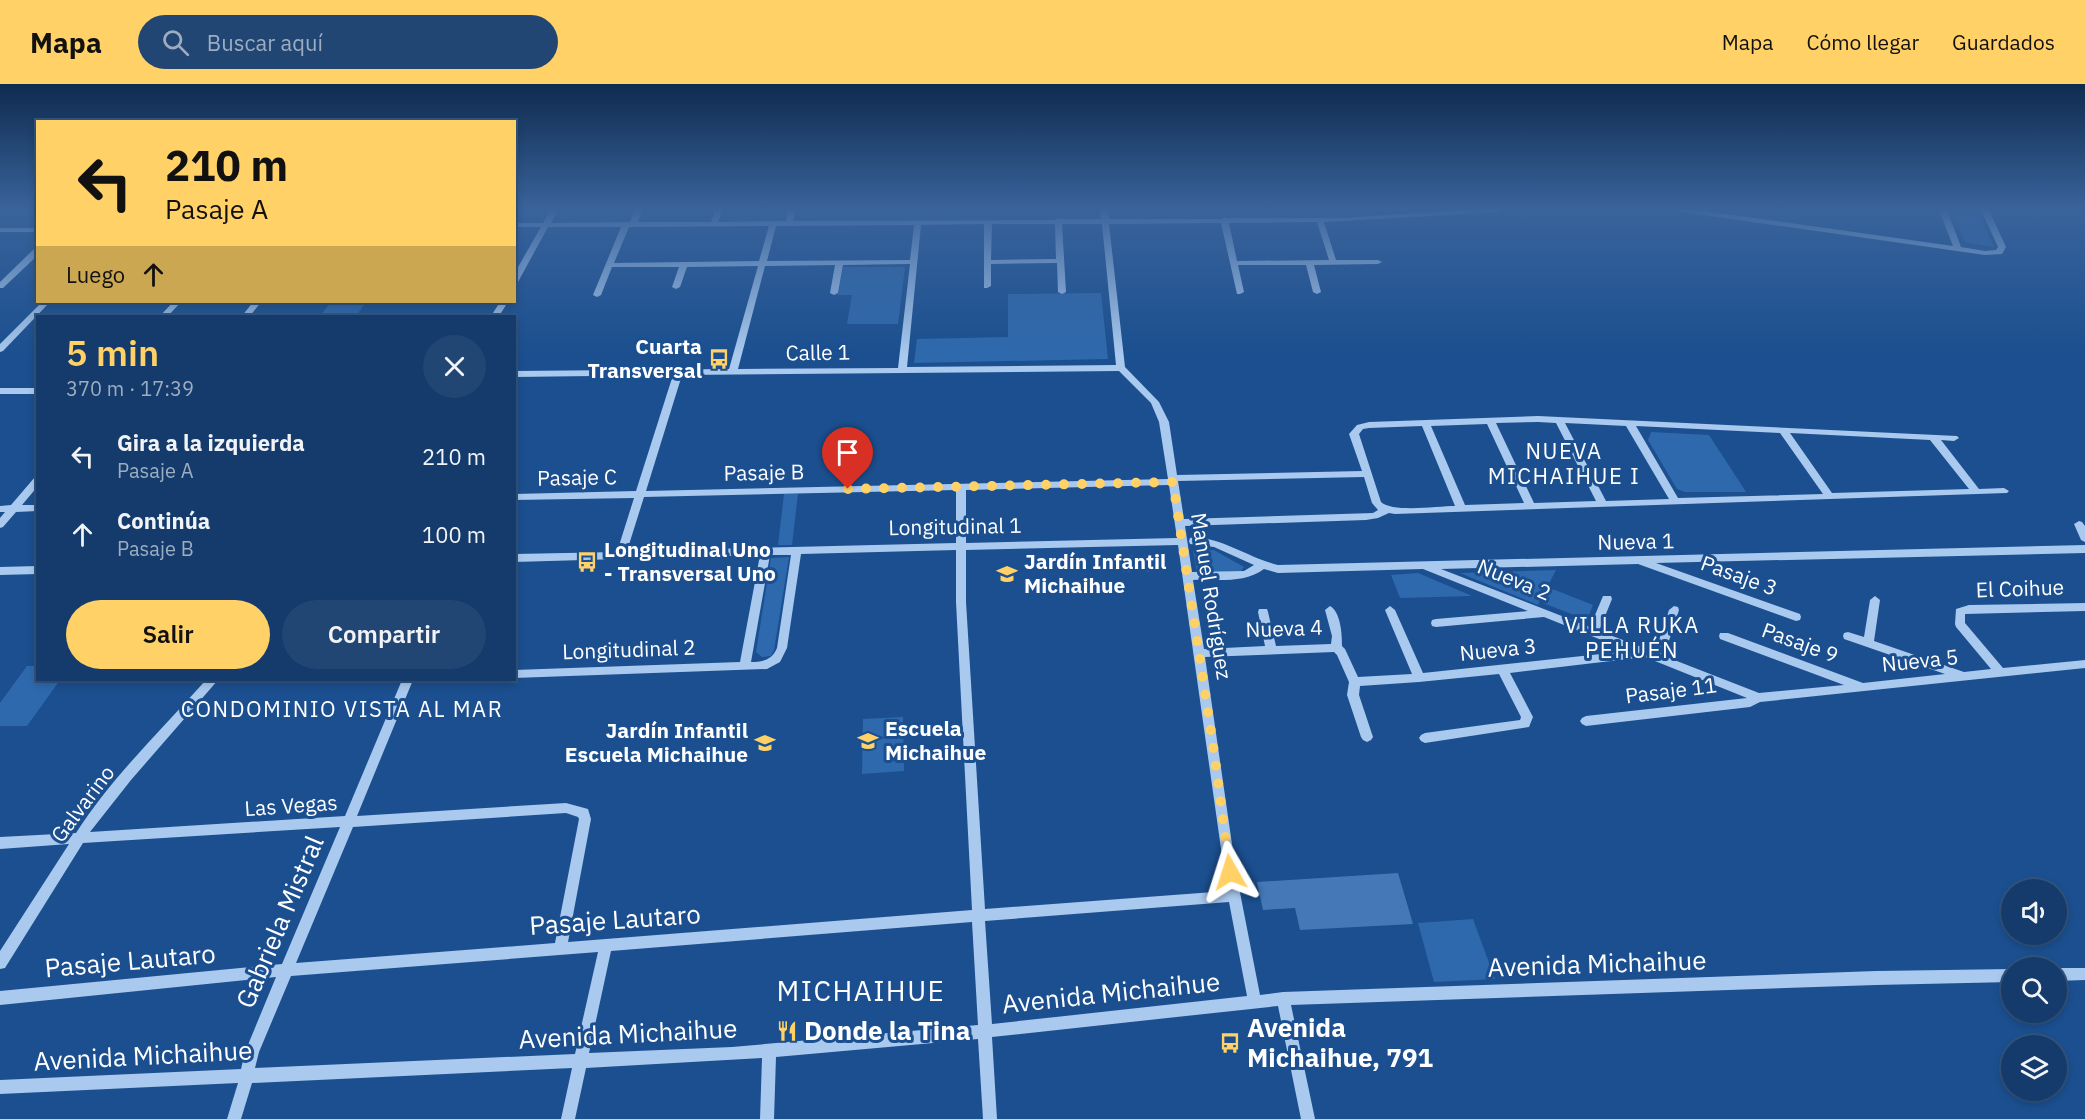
<!DOCTYPE html>
<html lang="es">
<meta charset="utf-8">
<style>
body{margin:0;font-family:"IBM Plex Sans",sans-serif;background:#214673;color:#f1f3f6;height:100vh;display:flex;flex-direction:column;font-size:22px;white-space:nowrap}
*{box-sizing:border-box;margin:0}
p{font-size:20px;color:#9dadc1}
.icon{flex:none;width:33px;height:33px;fill:none;stroke:currentColor;stroke-width:2;stroke-linecap:round;stroke-linejoin:round}
.map{position:relative;flex:1;overflow:hidden}
.details{position:absolute;left:36px;top:231px;width:480px;height:366px;display:flex;flex-direction:column;background:#143b6b;border-radius:0px;box-shadow:0 3px 9px #0003,0 0 0 2px #33557e}
.details>*{flex:none}
.banner{position:absolute;left:36px;top:36px;width:480px;height:183px;border-radius:0px;box-shadow:0 3px 9px #0003,0 0 0 2px #33557e;background:#ffd166;color:#111;overflow:hidden}
.buttons{position:absolute;left:2001px;top:795px;display:grid;gap:12px}
.buttons a{display:grid;place-items:center;width:66px;height:66px;border-radius:50%;background:#143b6b;box-shadow:0 3px 9px #0003,0 0 0 2px #33557e;font-size:30px}
.pin{position:absolute;display:grid;place-items:center;width:51px;height:51px;color:#fff;margin:-62px -26px;border-radius:50% 50% 50% 0;rotate:-45deg;box-shadow:0 0 6px #0007}
.pin .icon{rotate:45deg}
.me{position:absolute;width:66px;margin:-33px;rotate:354deg;stroke-linejoin:round;filter:drop-shadow(0 0 4px #0008)}
.turn{display:flex;align-items:center;gap:21px;height:126px;padding:0 30px;font-size:27px}
.turn .icon{width:78px;height:78px;stroke-width:2.5}
.turn b{display:block;font-size:42px;line-height:51px}
.then{display:flex;align-items:center;height:57px;padding:0 30px;background:#0003;gap:12px;font-size:22px}
.round{display:grid;place-items:center;flex:none;width:63px;height:63px;border-radius:32px;background:#214673}
.head{display:flex;align-items:center;justify-content:space-between;height:102px;padding:0 30px}
h1{font-size:36px;font-weight:600;line-height:45px;color:#ffd166}
.primary-button{display:flex;gap:12px;margin-top:auto;padding:12px 30px}
.primary-button a{flex:1;height:69px;border-radius:36px;background:#ffd166;color:#111;font-size:24px;font-weight:600;line-height:69px;text-align:center}
.primary-button a+a{background:#214673;color:#f1f3f6}
ul{padding:0;list-style:none}
li{display:flex;align-items:center;gap:18px;height:78px;padding:0 30px}
li div{flex:1}
li b{display:block;font-size:22px}
li em{font-style:normal}
header{display:flex;align-items:center;gap:36px;box-sizing:border-box;height:84px;padding:0 30px;background:#ffd166;color:#111}
header strong{font-size:28px}
nav{display:flex;gap:33px;margin-inline-start:auto;font-size:21px}
.search{width:420px;height:54px;background:#214673;display:flex;align-items:center;gap:15px;box-sizing:border-box;padding:0 21px;border-radius:33px;color:#9dadc1;font-size:22px}
.map>svg:first-child{display:block}
</style>
<header>
<strong>Mapa</strong>
<div class="search"><svg class="icon" aria-label="search" viewBox="0 0 24 24"><circle cx="10" cy="10" r="6"/><path d="M15 15l6 6"/></svg>Buscar aquí</div>
<nav><a>Mapa</a><a>Cómo llegar</a><a>Guardados</a></nav>
</header>
<div class="map">
<svg width="2085" height="1035" viewBox="0 0 2085 1035">
<rect width="100%" height="100%" fill="#1b4f8f"/>
<!-- green -->
<g fill="#2e69ad">
<path d="M1951,126H1977L1994,163L1965,158Z"/>
<path d="M843,183H905L898,240H847L852,211H838Z"/>
<path d="M1101,209L1108,275L914,279L917,255L1008,253V210Z"/>
<path d="M331,218H366L356,232H320Z"/>
<path d="M1651,348L1709,351L1746,408H1685L1677,405L1648,356Z"/>
<path d="M784,410H798L792,461H778Z"/>
<path d="M1214,466L1244,483L1241,487L1197,489L1193,467Z"/>
<path d="M789,473L774,566L771,572L762,573L756,568L771,474Z"/>
<path d="M1556,486L1538,521L1460,489Z"/>
<path d="M1418,489L1472,512L1400,514L1391,491Z"/>
<path d="M1550,504L1593,521L1587,536L1543,519Z"/>
<path d="M27,582H37L38,596H60L27,642H0V619Z"/>
<path d="M903,633L904,687L862,690L863,635Z"/>
<path d="M1473,835L1495,895L1434,898L1418,839Z"/>
</g>
<!-- building -->
<g fill="#4478b7">
<path d="M1164,471L1166,487L1123,488L1121,472Z"/>
<path d="M1398,789L1413,840L1300,846L1295,824L1263,826L1257,798Z"/>
</g>
<g fill="none" stroke-linecap="round" stroke-linejoin="round">
<!-- minor -->
<g fill="#a9c9ee" fill-rule="evenodd">
<path d="M550,126H558L551,139L630,138L635,126H643L638,138H711L715,126H723L718,138L786,137L788,126H796L793,137L1055,136L1058,134L1061,135H1101L1100,126H1108L1109,135H1221L1224,133L1227,134H1343L1461,126H1502L1499,128L1324,138L1336,176H1378L1382,178L1378,180L1314,181L1321,208L1317,210L1313,208L1306,181H1238L1244,208L1240,210H1237L1221,139L1109,140L1125,283L1159,318L1169,338L1177,391L1362,387L1349,350L1357,341L1369,338L1538,332L1957,352L1959,354L1954,357L1941,356L1979,405L2004,404L2009,407L2007,409L1395,430L1389,429L1378,434L1366,436L1185,442L1192,488L1244,487L1254,481L1214,463L1190,460L1189,457L1190,454L1194,453C1225,455 1249,474 1278,481L2085,461V469L1656,479L1800,530L1801,533L1800,536L1796,537L1638,480L1441,485L1590,543L1603,512H1611L1612,515L1599,547L1655,568L1669,526L1674,522L1678,523L1679,526L1664,572L1759,609L1844,601L1720,555L1719,552L1720,549H1728L1863,599L1945,590L1844,555L1843,552L1844,549L1848,548L1864,553L1870,516L1875,512L1880,516L1874,557L1964,588L1991,585L1956,543L1955,540L1956,525L1969,521L2085,519V527L1965,530V539L2003,584L2085,576V584L1760,618L1750,623L1586,642L1582,640L1580,637L1582,634L1586,632L1747,614L1645,573L1510,589L1533,633L1529,643L1425,659L1421,657L1419,654L1421,651L1425,649L1520,636L1521,633L1499,590L1419,598L1360,602L1359,611L1373,653L1371,656L1367,658L1363,656L1361,653L1347,611L1349,598L1337,571L1334,568L1205,573L1236,788L1260,911L1283,908L1876,887L2012,885V898L1876,901L1291,921L1315,1035H1301L1278,922L992,953L997,1035H983L978,955L776,973L774,1035H760L762,974L586,984L575,1035H561L572,984L252,999L241,1035H227L238,999L0,1010V996L241,985L245,968L276,893L0,921V907L282,880L340,743L83,759L5,884L0,885V867L69,760L0,765V753L76,749C112,693 162,645 206,596H218L131,696L90,748L345,732L402,596H413L357,732L566,719L588,725L591,735L568,858L972,826L956,518V466L801,470L787,564L780,578L767,585L514,594V586L740,578L760,471L514,478V470L617,468L634,414L514,416V410L636,407L673,291L514,293V287L729,285L758,182L687,183L680,203L676,205L672,203L679,183H612L601,211L597,213L593,211L621,143H548L518,198L514,200V190L541,143H514V139H543ZM1317,138L1329,176L1237,177L1229,139ZM984,140V204H987L991,202V180L1057,179L1058,208L1062,210L1066,208L1062,140H1102L1116,281L907,283L921,141ZM992,140H1055L1056,175L991,176ZM914,141L910,176L767,177L776,142ZM769,142L759,177L614,179L629,143ZM910,180L898,284L738,285L765,182L835,181L830,209L834,211L838,209L843,181ZM1119,287L1151,319L1159,338L1168,395L646,407L682,291ZM1538,338L1556,339L1596,417L1534,419L1496,339ZM1565,339L1626,342L1669,415L1606,417ZM1487,340L1524,419L1465,421L1431,342ZM1422,342L1455,422C1438,422 1393,429 1381,418L1359,350L1363,345L1369,344ZM1636,342L1780,349L1823,410L1678,414ZM1790,349L1930,356L1969,405L1832,409ZM1364,393L1372,419L1378,426L1373,429L1184,435L1178,397ZM1169,401L1177,454L966,459V406ZM956,406V459L627,467L644,413ZM1178,461L1227,807L985,825L966,518V466ZM770,471H791L777,564C772,576 763,578 751,578ZM1264,485L1278,489L1423,485L1528,527L1436,535L1432,536L1431,539L1432,542L1436,543L1544,533L1629,567L1423,589L1395,526L1390,522L1385,526L1412,590L1358,593L1345,565L1342,562C1342,551 1341,528 1330,522L1325,526L1332,552L1331,560L1276,562L1268,528L1267,525H1259L1258,528L1265,562L1204,565L1193,496C1217,495 1244,500 1264,485ZM566,729L578,733L579,735L555,859L296,879L353,743ZM1229,818L1247,912L992,940L985,837ZM972,838L978,941L732,963L589,969L611,867ZM598,868L575,970L255,984L259,968L291,892Z"/>
<path d="M1679,126H1699L1953,162L1939,126H1947L1961,163L1985,167L1996,166L1998,163L1981,126H1989L2006,163L2002,170L1985,171L1682,128Z"/>
<rect x="0" y="144" width="38" height="4"/>
<path d="M35,164H38V171L3,204H0V198Z"/>
<path d="M42,218H50L3,267L0,268V260Z"/>
<path d="M173,218H181L168,232H160Z"/>
<path d="M253,218H261L250,232H242Z"/>
<path d="M500,218H508L499,232H491Z"/>
<rect x="0" y="304" width="38" height="6"/>
<path d="M38,392V402L22,421H38V427L16,428L3,443L0,444V434L5,428H0V422L11,421L35,393Z"/>
<path d="M2079,437L2082,438L2085,442V458L2081,456L2074,440Z"/>
<path d="M38,482V490L0,491V483Z"/>
<path d="M2056,884H2085V896L2056,897Z"/>
</g>
</g>
<!-- sky -->
<linearGradient id="sky" x2="0" y2="1"><stop stop-color="#0f2b4f"/><stop offset="0.46" stop-color="#39639b"/><stop offset="1" stop-color="#39639b" stop-opacity="0"/></linearGradient>
<rect width="2085" height="271" fill="url(#sky)"/>
<g fill="none" stroke-linecap="round" stroke-linejoin="round">
<!-- route -->
<path stroke="#ffd166" stroke-width="10" stroke-dasharray="0 18" d="M848,405L1173,398L1214,668L1230,788"/>
</g>
<!-- icons -->
<defs>
<g id="bus-bare" transform="scale(1.62)"><path d="M-5-6H5V4H4V6H2V4H-2V6H-4V4H-5ZM-3.5-4V0h7V-4ZM-3.5 1.2v1.5H-2V1.2ZM2 1.2v1.5H3.5V1.2Z" fill="#ffd166" stroke="#1b4f8f" stroke-width="2.5" paint-order="stroke"/></g>
<g id="school-bare" transform="scale(1.62)"><path d="M0-5L7-2L0 1L-7-2ZM-4 1L0 2.5L4 1V4Q0 6-4 4Z" fill="#ffd166" stroke="#1b4f8f" stroke-width="2.5" paint-order="stroke"/></g>
<g id="restaurant-bare" transform="scale(1.62)"><path d="M-5-6h1v4h1v-4h1v4h1v-4h1v5L-1.5 .5V6h-2V.5L-5-1ZM5-6V6H3V1.5H1.5Q1.5-4 5-6Z" fill="#ffd166" stroke="#1b4f8f" stroke-width="2.5" paint-order="stroke"/></g>
</defs>
<g fill-rule="evenodd">
<use href="#bus-bare" x="719" y="275"/>
<use href="#bus-bare" x="587" y="478"/>
<use href="#school-bare" x="1007" y="490"/>
<use href="#school-bare" x="868" y="657"/>
<use href="#school-bare" x="765" y="659"/>
<use href="#restaurant-bare" x="787" y="947"/>
<use href="#bus-bare" x="1230" y="959"/>
</g>
<g text-anchor="middle" stroke-width="6" stroke-linejoin="round" paint-order="stroke">
<!-- poi labels -->
<g font-size="21" font-weight="bold" fill="#fff" stroke="#1b4f8f" text-anchor="start">
<text x="702" y="270" text-anchor="end">Cuarta<tspan x="702" dy="24">Transversal</tspan></text>
<text x="604" y="473">Longitudinal Uno<tspan x="604" dy="24">- Transversal Uno</tspan></text>
<text x="1024" y="485">Jardín Infantil<tspan x="1024" dy="24">Michaihue</tspan></text>
<text x="885" y="652">Escuela<tspan x="885" dy="24">Michaihue</tspan></text>
<text x="748" y="654" text-anchor="end">Jardín Infantil<tspan x="748" dy="24">Escuela Michaihue</tspan></text>
</g>
<!-- street labels -->
<g font-size="21" fill="#fff" stroke="#1b4f8f">
<text transform="translate(818 269) rotate(-1)" y="7">Calle 1</text>
<text transform="translate(764 389) rotate(-1)" y="7">Pasaje B</text>
<text transform="translate(577 394) rotate(-1)" y="7">Pasaje C</text>
<text transform="translate(955 443) rotate(-1)" y="7">Longitudinal 1</text>
<text transform="translate(1636 458) rotate(-1)" y="7">Nueva 1</text>
<text transform="translate(1739 492) rotate(20)" y="7">Pasaje 3</text>
<text transform="translate(1514 496) rotate(22)" y="7">Nueva 2</text>
<text transform="translate(2020 505) rotate(-2)" y="7">El Coihue</text>
<text transform="translate(1211 512) rotate(81)" y="7">Manuel Rodríguez</text>
<text transform="translate(1284 545) rotate(-2)" y="7">Nueva 4</text>
<text transform="translate(1800 559) rotate(20)" y="7">Pasaje 9</text>
<text transform="translate(629 566) rotate(-2)" y="7">Longitudinal 2</text>
<text transform="translate(1498 566) rotate(-6)" y="7">Nueva 3</text>
<text transform="translate(1920 577) rotate(-6)" y="7">Nueva 5</text>
<text transform="translate(1671 607) rotate(-7)" y="7">Pasaje 11</text>
<text transform="translate(83 720) rotate(-53)" y="7">Galvarino</text>
<text transform="translate(291 722) rotate(-4)" y="7">Las Vegas</text>
</g>
<!-- neighbourhood labels -->
<g font-size="22" letter-spacing="1.5" fill="#fff" stroke="#1b4f8f">
<text x="1564" y="375">NUEVA<tspan x="1564" dy="25">MICHAIHUE I</tspan></text>
<text x="1632" y="549">VILLA RUKA<tspan x="1632" dy="25">PEHUÉN</tspan></text>
<text x="342" y="633">CONDOMINIO VISTA AL MAR</text>
</g>
<!-- near-street labels -->
<g font-size="26" fill="#fff" stroke="#1b4f8f">
<text transform="translate(615 836) rotate(-4)" y="9">Pasaje Lautaro</text>
<text transform="translate(280 838) rotate(-67)" y="9">Gabriela Mistral</text>
<text transform="translate(130 877) rotate(-5)" y="9">Pasaje Lautaro</text>
<text transform="translate(1597 880) rotate(-2)" y="9">Avenida Michaihue</text>
<text transform="translate(1111 909) rotate(-6)" y="9">Avenida Michaihue</text>
<text transform="translate(628 950) rotate(-3)" y="9">Avenida Michaihue</text>
<text transform="translate(143 972) rotate(-3)" y="9">Avenida Michaihue</text>
</g>
<!-- near-poi labels -->
<g font-size="26" font-weight="bold" fill="#fff" stroke="#1b4f8f" text-anchor="start">
<text x="1247" y="953">Avenida<tspan x="1247" dy="30">Michaihue, 791</tspan></text>
<text x="804" y="956">Donde la Tina</text>
</g>
<!-- near-quarter labels -->
<g font-size="28" letter-spacing="1.5" fill="#fff" stroke="#1b4f8f">
<text x="861" y="917">MICHAIHUE</text>
</g>
</g>
</svg>
<div class="buttons">
<a><svg class="icon" aria-label="sound" viewBox="0 0 24 24"><path d="M4 9h4l5-4v14l-5-4H4zM17 9q2 3 0 6"/></svg></a>
<a><svg class="icon" aria-label="search" viewBox="0 0 24 24"><circle cx="10" cy="10" r="6"/><path d="M15 15l6 6"/></svg></a>
<a><svg class="icon" aria-label="layers" viewBox="0 0 24 24"><path d="M12 4l9 5-9 5-9-5zM3 14l9 5 9-5"/></svg></a>
</div>
<div class="pin" style="left:848px;top:405px;background:#d93025"><svg class="icon" aria-label="arrive" viewBox="0 0 24 24"><path d="M6 21V4h12l-3 4 3 4H6"/></svg></div>
<svg class="me" style="left:1230px;top:788px" viewBox="-20 -20 40 40"><path d="M0-17L14 15 0 8-14 15z" fill="#ffd166" stroke="#fff" stroke-width="4"/></svg>
<div class="banner">
<div class="turn"><svg class="icon" aria-label="left" viewBox="0 0 24 24"><path d="M17 20v-9H6M10 6l-5 5 5 5"/></svg><div><b>210 m</b>Pasaje A</div></div>
<div class="then">Luego<svg class="icon" aria-label="ahead" viewBox="0 0 24 24"><path d="M12 20V5M6 11l6-6 6 6"/></svg></div>
</div>
<section class="details">
<div class="head"><div><h1>5 min</h1><p>370 m · 17:39</p></div><a class="round"><svg class="icon" aria-label="close" viewBox="0 0 24 24"><path d="M6 6l12 12M18 6L6 18"/></svg></a></div>
<ul>
<li><svg class="icon" aria-label="left" viewBox="0 0 24 24"><path d="M17 20v-9H6M10 6l-5 5 5 5"/></svg><div><b>Gira a la izquierda</b><p>Pasaje A</p></div><em>210 m</em></li>
<li><svg class="icon" aria-label="ahead" viewBox="0 0 24 24"><path d="M12 20V5M6 11l6-6 6 6"/></svg><div><b>Continúa</b><p>Pasaje B</p></div><em>100 m</em></li>
</ul>
<div class="primary-button"><a>Salir</a><a>Compartir</a></div>
</section>
</div>
